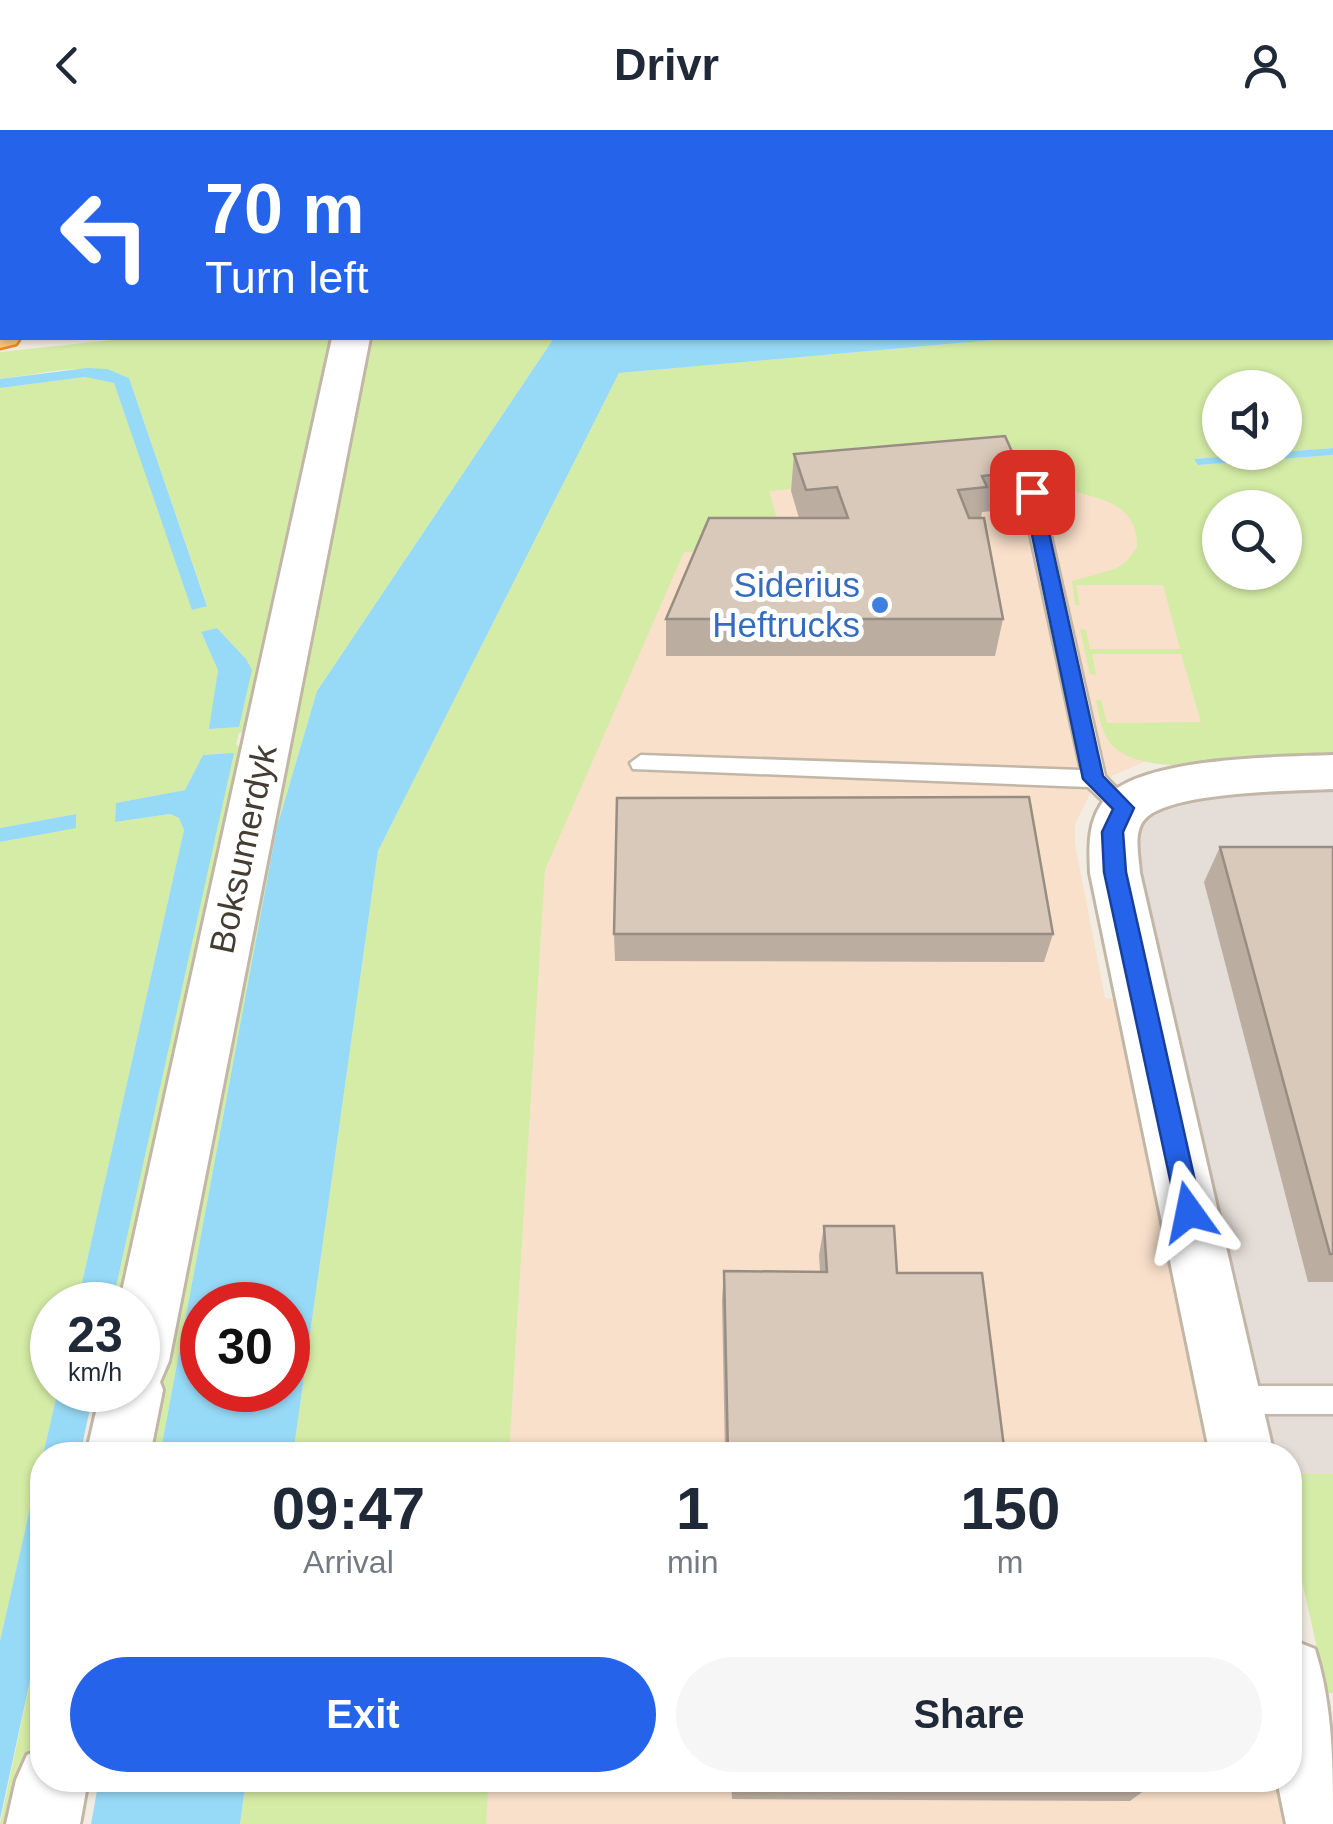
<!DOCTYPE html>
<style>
body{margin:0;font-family:Arial,sans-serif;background:#f6f6f7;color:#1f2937;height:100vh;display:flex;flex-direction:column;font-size:38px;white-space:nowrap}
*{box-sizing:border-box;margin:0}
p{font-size:32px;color:#747a83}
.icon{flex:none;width:55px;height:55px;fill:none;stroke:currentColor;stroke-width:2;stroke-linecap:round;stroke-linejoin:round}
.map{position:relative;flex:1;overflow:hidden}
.side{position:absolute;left:30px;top:1312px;width:1272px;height:350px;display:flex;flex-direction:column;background:#fff;border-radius:40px;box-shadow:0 2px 8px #0004}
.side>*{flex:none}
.banner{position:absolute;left:0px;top:0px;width:1335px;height:210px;box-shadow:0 2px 8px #0004;background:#2563eb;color:#fff;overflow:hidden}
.buttons{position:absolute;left:1202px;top:240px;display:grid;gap:20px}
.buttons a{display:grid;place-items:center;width:100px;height:100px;border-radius:50%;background:#fff;box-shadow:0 2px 8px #0004;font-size:50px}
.speed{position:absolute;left:30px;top:1152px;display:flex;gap:20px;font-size:50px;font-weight:700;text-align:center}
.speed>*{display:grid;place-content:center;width:130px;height:130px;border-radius:50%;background:#fff;box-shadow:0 2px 8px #0004;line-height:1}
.speed small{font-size:25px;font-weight:400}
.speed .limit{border:15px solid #d22;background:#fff;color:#111}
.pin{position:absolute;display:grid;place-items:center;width:85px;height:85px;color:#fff;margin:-42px;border-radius:20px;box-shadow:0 5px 15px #0006}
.me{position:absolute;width:110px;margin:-55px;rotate:348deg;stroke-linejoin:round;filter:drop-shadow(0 0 8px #0008)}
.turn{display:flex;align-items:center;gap:35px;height:210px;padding:0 40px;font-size:45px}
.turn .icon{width:130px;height:130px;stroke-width:2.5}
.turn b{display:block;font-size:70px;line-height:85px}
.eta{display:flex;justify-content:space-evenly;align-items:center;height:170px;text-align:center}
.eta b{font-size:60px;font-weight:700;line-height:70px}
.cta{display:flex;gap:20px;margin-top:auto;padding:20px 40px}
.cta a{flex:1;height:115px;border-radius:60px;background:#2563eb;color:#fff;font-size:40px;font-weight:700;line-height:115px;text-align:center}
.cta a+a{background:#f6f6f7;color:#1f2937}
header{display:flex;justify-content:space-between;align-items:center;height:130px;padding:0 40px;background:#fff;font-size:45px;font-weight:700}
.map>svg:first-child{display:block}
</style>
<header><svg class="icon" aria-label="back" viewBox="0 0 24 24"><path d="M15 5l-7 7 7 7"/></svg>Drivr<svg class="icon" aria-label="person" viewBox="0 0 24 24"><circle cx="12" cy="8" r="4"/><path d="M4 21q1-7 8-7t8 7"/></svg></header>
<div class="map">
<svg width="1333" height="1694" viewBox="0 0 1333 1694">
<rect width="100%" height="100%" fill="#f3ece2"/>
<!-- commercial -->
<g fill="#f8e0ca">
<path d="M1114,314L1242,621L1147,631L1114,645L1091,662L1075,694V714L1105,868L1114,869L1211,1325H509L545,740L712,353Z"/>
<path d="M489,1650H1281L1290,1694H486Z"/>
</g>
<!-- industrial -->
<path fill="#e5ddd8" d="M1333,658V1344H1290V1325H1274L1132,707L1140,686L1165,673Z"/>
<!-- green -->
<g fill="#d4eca6" fill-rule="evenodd">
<path d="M575,0H1241L1242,2H577Z"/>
<path d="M1333,187V318L1285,322V258H1220V322L1278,323L1195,329L1198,335L1333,325V624C1283,628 1145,654 1111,614C1101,602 1099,585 1096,570H1101L1107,593L1201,592L1181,524H1092L1096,545L1090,544L1080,499L1086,500L1090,519H1180L1163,455H1076L1080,475H1075L1072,451L1115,439L1126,432L1137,417C1138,364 1083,369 1049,353L1042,336L769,361L787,424L684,422L545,740L509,1325H293L378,721L619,243L1016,208H1332ZM1220,378H1285V442H1220Z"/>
<path d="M131,208H332L333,212L246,601L239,603L236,615L246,619L130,1175H112L233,624L203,625L185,660L116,673L115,692L170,684L179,688L184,700L77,1175H52V1260H58L0,1511V712L76,697L75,684L0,698V258L85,247L114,253L193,480L207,475L129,248C88,230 43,244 0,249V222ZM217,498L246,529L238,597L210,599L218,539L201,503Z"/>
<path d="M366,208H554L317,561L277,697L160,1325H141Z"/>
<path d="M1290,1344H1333V1563H1327L1290,1397Z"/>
<path d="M42,1495V1592L21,1694H0Z"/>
<path d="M246,1650H489L486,1694H240Z"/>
</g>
<!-- water -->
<g fill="#97daf7" fill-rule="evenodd">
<path d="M554,208H1016L619,243L378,721L293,1325H160L277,697L317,561ZM202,1175H288V1260H202Z"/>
<path d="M87,238L107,239L129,248L207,476L192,480L114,253L85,247L0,258V249Z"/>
<path d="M1333,318V325L1198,335L1194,329Z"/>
<path d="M217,498L246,529L252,540L239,597L209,599L218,540L201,502Z"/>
<path d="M234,623L112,1175H77L184,700L179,688L170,684L115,692L116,673L185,660L203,625Z"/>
<path d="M76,684V698L0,712V698Z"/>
<path d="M58,1260H94L80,1325H43Z"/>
<path d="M42,1326V1495L0,1689V1511Z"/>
<path d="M99,1650H246L240,1694H91Z"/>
</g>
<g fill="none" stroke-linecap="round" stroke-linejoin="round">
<!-- service casing -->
<g stroke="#c2b6a7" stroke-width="5">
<g id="service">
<path d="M1031,356L1041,362L1105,646L1136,678L1132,684H1116L1088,657L633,639L630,633L641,625L1081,640L1021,362Z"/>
<path d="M1230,1256H1333V1284H1230L1219,1280L1215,1270L1219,1260Z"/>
</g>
</g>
<!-- minor casing -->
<g stroke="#c2b6a7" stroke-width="6">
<g id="minor">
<rect x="376" y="0" width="32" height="2"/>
<path d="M332,208H370L169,1231L160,1252L163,1260L150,1325H86L101,1260H138V1175H119Z"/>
<path d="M1333,625V659C1294,661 1168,661 1144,690C1133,703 1139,727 1140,743L1274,1325H1210L1090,743C1089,717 1087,690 1106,668C1141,627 1280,627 1333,625Z"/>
<path d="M1290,1509L1315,1519C1333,1576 1333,1634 1333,1694H1286L1277,1650H1290Z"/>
<path d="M42,1618V1650H88L80,1694H6L16,1650L27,1625Z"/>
</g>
</g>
<!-- trunk casing -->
<g stroke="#ec8c23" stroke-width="5">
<g id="trunk">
<rect x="1332" y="77" width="1" height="22"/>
<rect x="0" y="150" width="2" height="22"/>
<path d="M0,194L2,208H20L16,214L0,218Z"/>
</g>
</g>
<!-- service -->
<use href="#service" fill="#fff" fill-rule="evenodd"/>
<!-- minor -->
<use href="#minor" fill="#fff" fill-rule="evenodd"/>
<!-- trunk -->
<use href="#trunk" fill="#ffc678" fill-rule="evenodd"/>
</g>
<!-- wall -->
<g fill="#bbada0">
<path d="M794,324L1021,342L1013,379L982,382L981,388L1003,489L995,526H666V489L799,388L791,361Z"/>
<path d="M1220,717H1333V1152H1308L1204,752Z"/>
<path d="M614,804H1053L1044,832L615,831Z"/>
<path d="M824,1096L897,1143L1005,1325H725L722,1170L724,1141L820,1142L819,1125Z"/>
<path d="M731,1650H1148L1149,1657L1130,1671L732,1669Z"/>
</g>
<!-- building -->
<g fill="#d9c9ba" stroke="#988d82" stroke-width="2.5">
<path d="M1005,306L1021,342L982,346L987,357L958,360L969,388H984L1003,489H666L709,388H848L837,357L806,360L794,324Z"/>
<path d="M1029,667L1053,804H614L617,668Z"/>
<path d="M1220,717H1333V1124H1330Z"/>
<path d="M824,1096H894L897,1143H982L1005,1325H728L724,1141L827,1142Z"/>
<path d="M734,1650H1148L1149,1657L734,1655Z"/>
</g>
<!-- route -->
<path fill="#2563eb" stroke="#184099" stroke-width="2.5" d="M1032,356L1040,362L1103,646L1134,678L1123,702L1126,742L1202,1082L1198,1090L1189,1093L1180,1090L1177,1082L1104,742L1102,702L1113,679L1083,649L1023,362Z"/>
<!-- markers -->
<circle fill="#3f7fe0" stroke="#fff" stroke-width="4" cx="880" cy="475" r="10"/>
<g text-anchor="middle" stroke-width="10" stroke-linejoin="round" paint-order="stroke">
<!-- shop labels -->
<g font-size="35" fill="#366cbe" stroke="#fff" text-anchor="end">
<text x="860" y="467">Siderius<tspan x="860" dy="40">Heftrucks</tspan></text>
</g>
<!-- street labels -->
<g font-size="35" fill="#453c32" stroke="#fff">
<text transform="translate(243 719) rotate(-78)" y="12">Boksumerdyk</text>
</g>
</g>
</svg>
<div class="buttons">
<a><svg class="icon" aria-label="sound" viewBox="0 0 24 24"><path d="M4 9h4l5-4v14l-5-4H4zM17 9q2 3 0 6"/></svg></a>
<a><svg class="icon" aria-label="search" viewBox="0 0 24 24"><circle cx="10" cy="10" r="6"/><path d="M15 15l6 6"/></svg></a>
</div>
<div class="speed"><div>23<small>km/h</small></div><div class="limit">30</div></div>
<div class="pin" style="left:1032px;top:362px;background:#d93025"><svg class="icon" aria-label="arrive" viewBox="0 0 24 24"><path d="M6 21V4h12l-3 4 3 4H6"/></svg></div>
<svg class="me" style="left:1189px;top:1082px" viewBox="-20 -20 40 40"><path d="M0-17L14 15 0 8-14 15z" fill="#2563eb" stroke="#fff" stroke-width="4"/></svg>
<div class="banner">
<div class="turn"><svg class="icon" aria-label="left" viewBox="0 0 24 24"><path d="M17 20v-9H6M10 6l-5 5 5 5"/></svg><div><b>70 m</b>Turn left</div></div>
</div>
<section class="side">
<div class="eta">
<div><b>09:47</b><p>Arrival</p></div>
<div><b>1</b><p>min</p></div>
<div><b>150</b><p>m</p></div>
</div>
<div class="cta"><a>Exit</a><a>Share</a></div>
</section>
</div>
